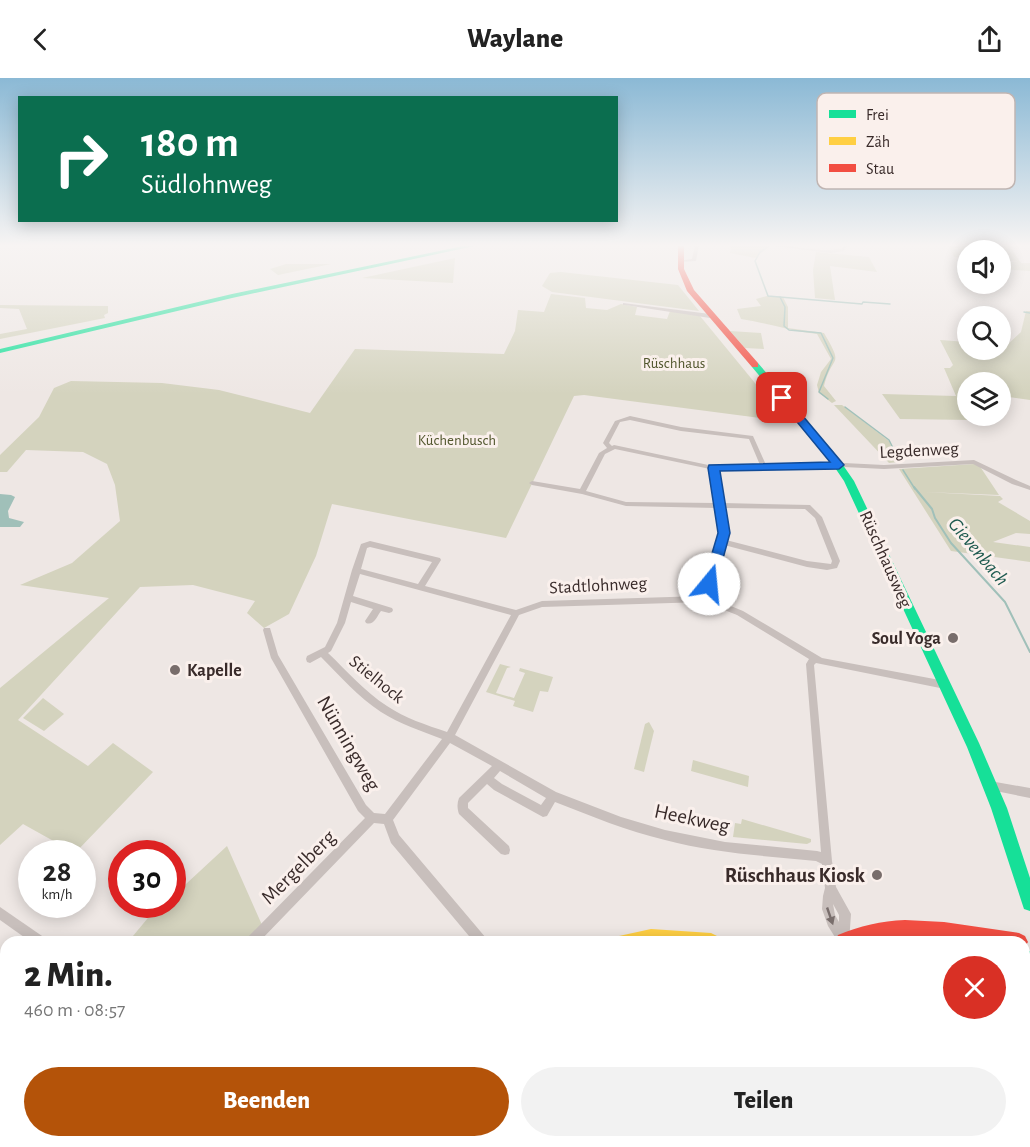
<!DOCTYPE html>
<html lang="de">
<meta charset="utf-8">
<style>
body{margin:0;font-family:"Alegreya Sans",sans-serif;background:#f2f2f2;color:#222;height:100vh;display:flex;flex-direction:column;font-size:22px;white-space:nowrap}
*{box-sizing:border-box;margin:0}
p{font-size:20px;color:#767676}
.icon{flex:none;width:33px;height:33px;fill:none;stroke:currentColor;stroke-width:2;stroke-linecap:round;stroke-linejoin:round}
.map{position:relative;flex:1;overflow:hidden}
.drawer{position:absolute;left:0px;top:858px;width:1030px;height:212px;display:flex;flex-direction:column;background:#fff;border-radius:18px 18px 0 0;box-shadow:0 3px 15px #0003}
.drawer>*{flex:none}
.hud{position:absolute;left:18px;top:18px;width:600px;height:126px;border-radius:0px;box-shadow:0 3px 15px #0003;background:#0b6e4f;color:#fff;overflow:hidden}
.controls{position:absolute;left:957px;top:162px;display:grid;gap:12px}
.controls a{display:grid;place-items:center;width:54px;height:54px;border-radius:50%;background:#fff;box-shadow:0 3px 15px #0003;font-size:30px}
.speed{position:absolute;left:18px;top:762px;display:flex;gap:12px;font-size:30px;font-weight:700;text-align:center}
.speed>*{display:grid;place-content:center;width:78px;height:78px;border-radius:50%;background:#fff;box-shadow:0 3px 15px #0003;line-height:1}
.speed small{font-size:15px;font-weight:400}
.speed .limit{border:9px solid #d22;background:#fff;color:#111}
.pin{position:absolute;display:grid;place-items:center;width:51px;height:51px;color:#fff;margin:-26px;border-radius:12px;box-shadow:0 3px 9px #0006}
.me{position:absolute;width:66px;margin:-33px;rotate:17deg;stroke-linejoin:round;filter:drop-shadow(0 0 4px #0008)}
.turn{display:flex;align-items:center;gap:21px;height:126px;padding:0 24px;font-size:27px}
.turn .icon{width:78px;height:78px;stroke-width:2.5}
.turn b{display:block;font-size:42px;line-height:51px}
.round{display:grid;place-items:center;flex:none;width:63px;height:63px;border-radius:32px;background:#f2f2f2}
.summary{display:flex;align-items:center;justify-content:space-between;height:102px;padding:0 24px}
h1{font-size:36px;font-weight:800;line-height:45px}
.cta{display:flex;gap:12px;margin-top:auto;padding:12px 24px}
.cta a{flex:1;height:69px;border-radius:36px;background:#b45309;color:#fff;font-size:24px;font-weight:800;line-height:69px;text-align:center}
.cta a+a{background:#f2f2f2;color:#222}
header{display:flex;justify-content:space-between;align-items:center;height:78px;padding:0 24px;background:#fff;font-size:27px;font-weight:800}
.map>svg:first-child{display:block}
</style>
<header><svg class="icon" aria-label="back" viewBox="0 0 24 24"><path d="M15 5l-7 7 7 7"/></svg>Waylane<svg class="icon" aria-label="share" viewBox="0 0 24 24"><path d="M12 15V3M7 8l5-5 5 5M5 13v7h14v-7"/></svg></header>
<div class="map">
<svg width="1030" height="1069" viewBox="0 0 1030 1069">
<rect width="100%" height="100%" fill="#eee7e4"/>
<!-- green -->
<g fill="#d4d3be">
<path d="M732,167H765L770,168L755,180L730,175Z"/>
<path d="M948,167H1007L1006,169L1011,170L1021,185H1030V193L1001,191V184H1018L1001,182L1000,172H968L967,180L954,179Z"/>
<path d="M816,174L869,179L877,194L830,188L835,222L815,220L813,192Z"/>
<path d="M455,180L453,205L362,200Z"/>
<path d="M286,186H331L278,197L270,191Z"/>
<path d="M561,194L678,207L699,233L552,214L542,208L550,195Z"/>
<path d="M551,216L585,220L586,230L607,232L621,226L637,229L635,237L667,241L670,233L700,238L769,322L791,344L584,317L574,318L506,460L332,426L316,478L289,536L264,550L247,535L255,523L193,507L140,509L18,642L88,688L113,665L153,694L75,775L23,746L0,767V610L109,520L20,507L72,485L120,443L115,407L107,386L83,374L26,372L7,394H0V377L39,339L54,310L71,303L162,305L219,312L310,335L355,271L504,276L515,253L518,232L544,234Z"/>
<path d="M767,218L783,219L788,229V250L824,255C845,291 832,275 824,308L836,323L832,325L819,315L817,307L821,294L831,281L817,256C791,253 767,245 741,241L737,231L761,228L756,221Z"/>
<path d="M0,227L108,228V235L104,237L105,240L0,261V256L27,251L19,231L0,230Z"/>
<path d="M1026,233H1030V322L1001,318L1000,304H968V338H971L972,342L900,341L882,316L956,318L944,290H950L953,287L940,262L967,264L968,272H1000L1001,266L1007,267L1021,254Z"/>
<path d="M730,253L761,255L764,271L745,270Z"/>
<path d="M834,327H842L889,363L898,384L889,385Z"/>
<path d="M974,386L979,387L999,417L925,414L1000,418L1003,421L998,424L1030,443V456L1016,455L993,464L1030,469V484L951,473L899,391Z"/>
<path d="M500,586L511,589L507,590L496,615L514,620L525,595L519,593L520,590L553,599L548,614L540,613L533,634L513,628L515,623L486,614Z"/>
<path d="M43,620L64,636L44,653L23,640Z"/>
<path d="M649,644L654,653L644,694L634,691L645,646Z"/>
<path d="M693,682L749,698L748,709L691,693Z"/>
<path d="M742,741L811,761V764L807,766L733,759L735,745L741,746Z"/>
<path d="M227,768L262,847L245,864H128L157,829L172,826L173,818Z"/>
</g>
<!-- water -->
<path fill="#a0c0b9" d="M0,416L11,417L15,419L8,433L9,440L24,444L20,449H0Z"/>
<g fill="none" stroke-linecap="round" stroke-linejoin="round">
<!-- stream-far1 -->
<g stroke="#a0c0b9" stroke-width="1.5">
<path d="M768,169L760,174L755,183L768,218L862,226L863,224L890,226"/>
<path d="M780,219L785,229L784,248L789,252L821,255L833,280L819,314L828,321"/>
<path d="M1024,234L1030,235"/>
<path d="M845,329L889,362L900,384"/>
<path d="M903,392L915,411"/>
</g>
<!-- stream -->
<path stroke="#a0c0b9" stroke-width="2" d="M914,409L932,431L935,440L951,465L1005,524L1030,574"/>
<!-- street -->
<g fill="#c8bfbc" fill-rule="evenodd">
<path d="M695,167H699L696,183L678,184V183L692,181Z"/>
<path d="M766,167C790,166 816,175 841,171L844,167H848L844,173L831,175Z"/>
<path d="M623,225L710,236L713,238L710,240L625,227H623Z"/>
<path d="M630,338L681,349L753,358L766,387L844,385L884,387L974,382L1016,402L1030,408V412L1012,406L973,386L884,391L844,389L717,392L723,425L810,427L822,439L840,483L837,490L827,492L807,489L724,467L709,519L743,533L822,580L945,603L948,604L950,607L948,610L945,611L816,585L814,587L832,783L836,809L851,836L849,864H838L828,848L822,831L823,818L825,810L822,786L816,783C765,778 714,775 665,762C627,753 591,738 555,724L547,738L543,739L494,712L487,706L468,725V730L509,768L510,772L509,776L505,777L501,776L459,736C457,730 457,725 459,720L492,688L450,665L393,742L399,757L486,860L488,864H474L391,765L384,746L374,745L259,864H245L247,860L365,740L358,733L271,580L263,552L264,550H270L278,577L366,727L374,735L385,736L442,661C421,653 400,646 381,634C358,619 340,598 321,579L310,585L307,584L306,581L307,578L325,569L337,545L352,492L361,466L370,463L440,480L441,482L425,508L516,532L542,523L702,518L720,455L716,430L626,428L582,416L532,407L529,405L532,403L580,411L599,375L607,370L603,365L615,343ZM630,342L681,353L749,361L760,387L713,388L614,367L612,368L609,365L620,344ZM615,371L710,391L715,425L626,424L586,413L605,376ZM723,430L805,431L815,440L832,483L831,486L807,483L726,462L728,455ZM370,469L432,484L418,506L361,491L367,470ZM360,496L511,537L447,654C426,647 405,640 387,628C365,614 347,593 328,575L331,573L345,545L351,524L373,531L365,543L366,545C374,548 377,538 381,533L389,535L392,534L393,532L392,530L353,518ZM704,524L737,537L809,581L806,586L821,774L817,773L725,764L665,752L621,739L556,714L455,657L519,537L542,529ZM500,693L546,720L541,727L502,706L494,700ZM833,826L839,837V844L835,837Z"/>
<path d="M990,703L1030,710V720L986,711L985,708L986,705Z"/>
<path d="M0,829L45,860L47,864H31L0,842Z"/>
<path d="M581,1064H596L598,1069H583Z"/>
</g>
<!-- fast -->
<g fill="#16e098" fill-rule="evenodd">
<path d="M468,167H479L232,220L0,275V271L232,216Z"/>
<path d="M752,285H758L836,377L854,403L979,665L1007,730L1030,800V833L1024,831L1022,825L991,730L967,669L844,403L829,381L752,289Z"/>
<rect x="1024" y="873" width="6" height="18"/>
<path d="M195,1064H248L246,1069H193Z"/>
</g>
<!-- slow -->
<path fill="#ffcf43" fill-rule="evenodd" d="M651,851L711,855L717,858L720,864H616L619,858Z"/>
<!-- jam -->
<g fill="#f24e42" fill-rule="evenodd">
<path d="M678,167H684V191L694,212L758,285V289H752L687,213L678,191Z"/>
<path d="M905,842L944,844L1019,855L1025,858L1028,864L1024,870V864H965L905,859H887L864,864L835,863L838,857C860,848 881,843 905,842Z"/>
</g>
</g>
<!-- one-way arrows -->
<defs><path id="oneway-solid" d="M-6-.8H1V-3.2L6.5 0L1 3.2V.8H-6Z" transform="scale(1.5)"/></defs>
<use fill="#796e6c" href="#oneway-solid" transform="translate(830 838) rotate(71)"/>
<!-- sky -->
<linearGradient id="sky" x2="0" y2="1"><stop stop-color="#8bb9d5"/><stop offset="0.53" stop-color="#f7f4f3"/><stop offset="1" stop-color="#f7f4f3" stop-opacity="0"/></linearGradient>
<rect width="1030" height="316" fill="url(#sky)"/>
<!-- route -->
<path fill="#1a73e8" stroke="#114b97" stroke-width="1.5" d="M782,317L786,318L844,387L839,391L720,393L730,455L716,506L709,511L705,509L703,506L718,455L708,390L709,387L830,384L779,322V318Z"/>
<!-- markers -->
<g fill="#786d6b" stroke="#faf0ec" stroke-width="2">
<circle cx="953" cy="560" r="6"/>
<circle cx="175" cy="592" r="6"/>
<circle cx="877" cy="797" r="6"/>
</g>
<g text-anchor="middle" stroke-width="6" stroke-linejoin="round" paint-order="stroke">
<!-- far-park labels -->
<g font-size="15" fill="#52572e" stroke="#faf0ec">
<text x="674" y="290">Rüschhaus</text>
<text x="457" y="367">Küchenbusch</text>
</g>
<!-- street labels -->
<g font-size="18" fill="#392b2a" stroke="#faf0ec">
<text transform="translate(919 372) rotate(-3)" y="6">Legdenweg</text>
<text transform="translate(886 481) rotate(66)" y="6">Rüschhausweg</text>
<text transform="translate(598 507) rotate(-3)" y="6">Stadtlohnweg</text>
<text transform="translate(377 601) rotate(39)" y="6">Stielhock</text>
</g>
<!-- poi labels -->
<g font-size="18" font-weight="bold" fill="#392b2a" stroke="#faf0ec" text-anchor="end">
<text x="941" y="566">Soul Yoga</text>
<text x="187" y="598" text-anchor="start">Kapelle</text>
</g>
<!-- water labels -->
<g font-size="20" font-style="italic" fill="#1f5b50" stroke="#faf0ec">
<text transform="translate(979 473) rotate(50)" y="7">Gievenbach</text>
</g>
<!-- near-street labels -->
<g font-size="21" fill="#392b2a" stroke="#faf0ec">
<text transform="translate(349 665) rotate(60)" y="7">Nünningweg</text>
<text transform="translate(692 740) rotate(12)" y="7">Heekweg</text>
<text transform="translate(298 789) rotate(-45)" y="7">Mergelberg</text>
</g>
<!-- near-poi labels -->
<g font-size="21" font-weight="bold" fill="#392b2a" stroke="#faf0ec" text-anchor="end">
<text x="865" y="804">Rüschhaus Kiosk</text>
</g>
</g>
<!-- legend -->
<rect x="817" y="15" width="198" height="96" rx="9" fill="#faf0ec" stroke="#c0b5b2" stroke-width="1.5"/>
<rect x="829" y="32" width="27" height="8" fill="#16e098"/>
<rect x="829" y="59" width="27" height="8" fill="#ffcf43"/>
<rect x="829" y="86" width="27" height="8" fill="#f24e42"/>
<g font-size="16" fill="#392b2a">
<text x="866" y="42">Frei</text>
<text x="866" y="69">Zäh</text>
<text x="866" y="96">Stau</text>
</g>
</svg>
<div class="controls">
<a><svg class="icon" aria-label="sound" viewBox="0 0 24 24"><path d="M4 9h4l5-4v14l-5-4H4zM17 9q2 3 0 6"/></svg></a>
<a><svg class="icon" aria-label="search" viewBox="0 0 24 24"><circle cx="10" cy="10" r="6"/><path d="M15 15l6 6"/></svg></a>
<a><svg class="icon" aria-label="layers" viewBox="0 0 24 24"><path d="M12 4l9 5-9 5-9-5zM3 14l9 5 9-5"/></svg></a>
</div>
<div class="speed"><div>28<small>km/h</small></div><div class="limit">30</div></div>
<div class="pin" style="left:782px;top:320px;background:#d93025"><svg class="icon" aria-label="arrive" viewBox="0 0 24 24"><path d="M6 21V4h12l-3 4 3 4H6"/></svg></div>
<svg class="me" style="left:709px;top:506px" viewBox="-20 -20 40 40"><circle r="19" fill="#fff"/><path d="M0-13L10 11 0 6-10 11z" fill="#1a73e8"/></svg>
<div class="hud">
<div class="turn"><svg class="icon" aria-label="right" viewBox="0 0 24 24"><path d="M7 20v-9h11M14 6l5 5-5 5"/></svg><div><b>180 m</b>Südlohnweg</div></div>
</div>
<section class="drawer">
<div class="summary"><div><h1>2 Min.</h1><p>460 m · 08:57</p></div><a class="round" style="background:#d93025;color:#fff"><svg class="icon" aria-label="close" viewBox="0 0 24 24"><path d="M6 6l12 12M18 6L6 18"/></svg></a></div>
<div class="cta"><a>Beenden</a><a>Teilen</a></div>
</section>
</div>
